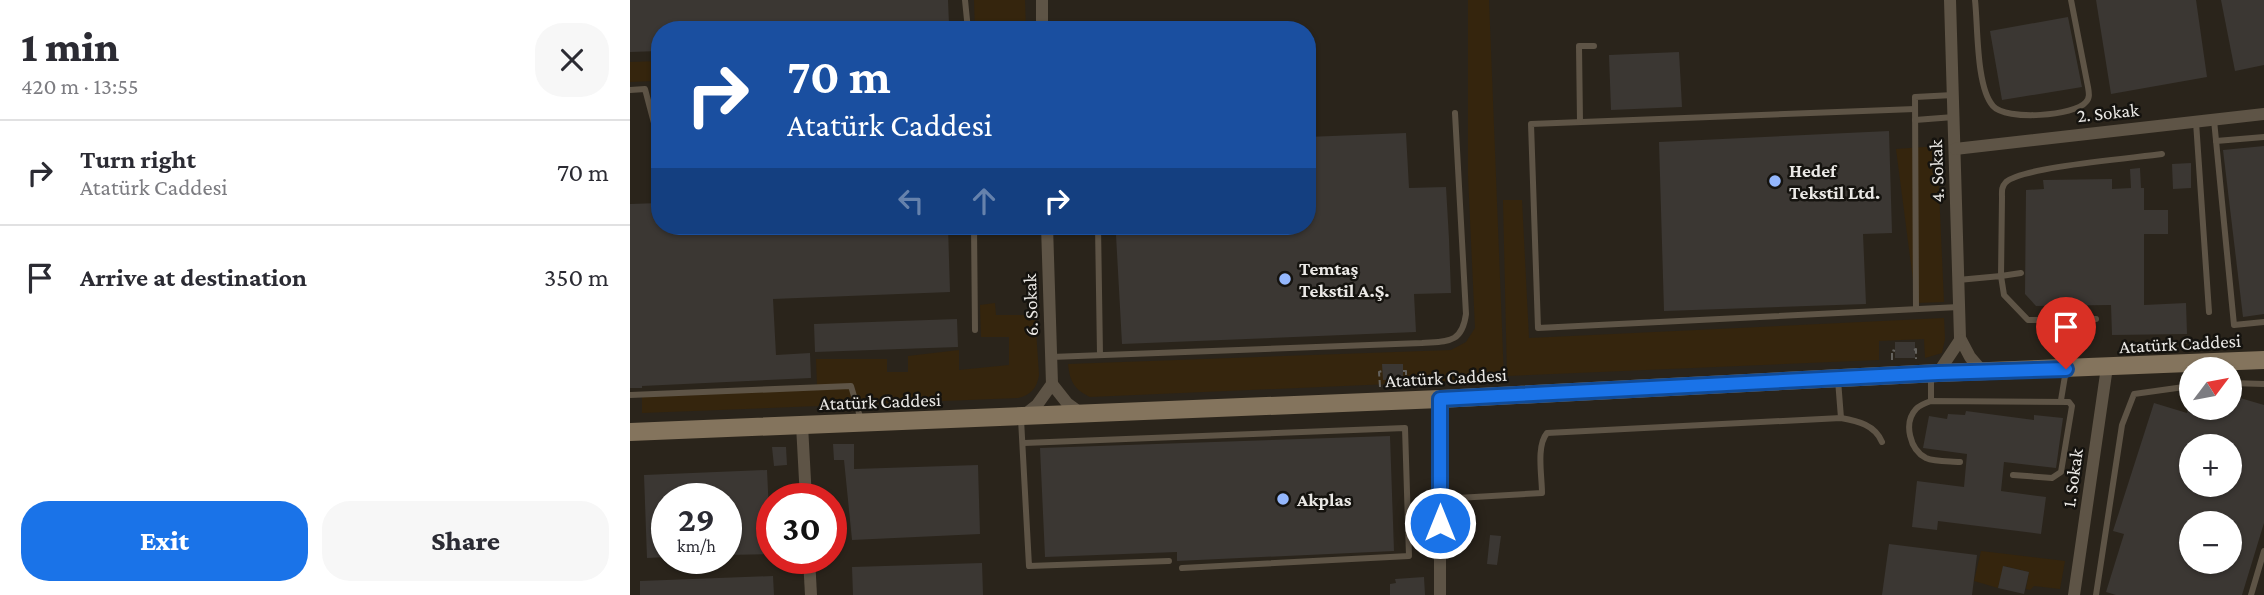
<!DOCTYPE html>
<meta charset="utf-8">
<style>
body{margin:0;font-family:"Crimson Pro",serif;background:#f7f7f7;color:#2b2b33;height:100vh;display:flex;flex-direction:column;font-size:26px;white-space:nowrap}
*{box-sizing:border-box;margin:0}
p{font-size:23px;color:#7c7c81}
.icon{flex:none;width:38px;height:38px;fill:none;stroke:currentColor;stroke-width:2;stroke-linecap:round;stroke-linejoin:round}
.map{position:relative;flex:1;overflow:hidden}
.sheet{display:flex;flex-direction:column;background:#fff;width:630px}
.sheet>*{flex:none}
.banner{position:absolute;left:21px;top:21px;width:665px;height:214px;border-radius:28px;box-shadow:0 2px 5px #0004;background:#1a4fa0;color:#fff;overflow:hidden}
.needle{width:46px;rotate:58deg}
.buttons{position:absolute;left:1549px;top:357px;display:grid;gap:14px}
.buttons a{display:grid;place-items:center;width:63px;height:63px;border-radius:50%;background:#fff;box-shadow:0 2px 5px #0004;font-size:35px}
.speed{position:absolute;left:21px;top:483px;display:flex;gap:14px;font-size:35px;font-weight:700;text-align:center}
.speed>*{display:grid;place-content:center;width:91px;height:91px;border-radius:50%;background:#fff;box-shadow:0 2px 5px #0004;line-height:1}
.speed small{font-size:18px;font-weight:400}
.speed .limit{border:10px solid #d22;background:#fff;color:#111}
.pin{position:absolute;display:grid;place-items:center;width:60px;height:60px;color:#fff;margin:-72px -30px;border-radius:50% 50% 50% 0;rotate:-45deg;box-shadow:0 0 7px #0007}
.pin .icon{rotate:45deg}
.me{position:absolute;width:77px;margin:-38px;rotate:0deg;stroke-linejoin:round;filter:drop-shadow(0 0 5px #0008)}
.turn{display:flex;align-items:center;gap:24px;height:147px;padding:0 21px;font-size:32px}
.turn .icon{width:91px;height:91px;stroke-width:2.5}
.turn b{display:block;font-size:49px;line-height:60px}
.lanes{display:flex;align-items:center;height:66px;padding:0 21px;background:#0003;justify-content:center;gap:35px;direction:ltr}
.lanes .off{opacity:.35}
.round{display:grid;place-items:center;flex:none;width:74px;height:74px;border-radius:28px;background:#f7f7f7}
.overview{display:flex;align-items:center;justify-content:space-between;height:119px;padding:0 21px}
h1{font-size:42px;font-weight:800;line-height:52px}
.button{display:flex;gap:14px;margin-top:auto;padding:14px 21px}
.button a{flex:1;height:80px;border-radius:28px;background:#1a73e8;color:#fff;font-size:28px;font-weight:800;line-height:80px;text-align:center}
.button a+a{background:#f7f7f7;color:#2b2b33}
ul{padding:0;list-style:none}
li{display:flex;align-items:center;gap:21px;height:105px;padding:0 21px;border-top:2px solid #e1e1e2}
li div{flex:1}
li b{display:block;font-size:26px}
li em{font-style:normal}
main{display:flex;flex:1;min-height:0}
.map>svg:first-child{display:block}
</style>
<main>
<section class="sheet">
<div class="overview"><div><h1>1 min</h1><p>420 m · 13:55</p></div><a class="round"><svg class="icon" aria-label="close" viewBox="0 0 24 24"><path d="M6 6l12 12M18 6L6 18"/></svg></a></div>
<ul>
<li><svg class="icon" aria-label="right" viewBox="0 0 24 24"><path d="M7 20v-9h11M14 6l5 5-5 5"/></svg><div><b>Turn right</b><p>Atatürk Caddesi</p></div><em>70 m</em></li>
<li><svg class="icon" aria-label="arrive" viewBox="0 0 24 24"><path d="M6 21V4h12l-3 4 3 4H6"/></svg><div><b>Arrive at destination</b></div><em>350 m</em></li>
</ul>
<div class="button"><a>Exit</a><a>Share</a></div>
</section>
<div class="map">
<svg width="1634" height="595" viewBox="0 0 1634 595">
<rect width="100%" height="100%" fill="#1e1c18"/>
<!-- built -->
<path fill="#2a241b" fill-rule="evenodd" d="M0,0H1634V595H0ZM30,30H677V226H30ZM1561,369H1600V408H1561ZM1561,446H1600V485H1561ZM37,499H96V558H37ZM142,499H201V558H142ZM1561,523H1600V562H1561Z"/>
<!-- green -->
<g fill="#35250d">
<path d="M344,0H395L396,30H345Z"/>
<path d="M838,0H859L874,379L460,397C444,389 440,382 438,364L821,350L836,342L845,328L838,176Z"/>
<path d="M30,61V104L23,81L0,82V62Z"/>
<path d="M1307,146L1314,302L1286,303L1266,149Z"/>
<path d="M873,200H892L899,338L1314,318L1315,339L1312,353L1295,358L1294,339L1249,341V360L877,376Z"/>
<path d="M365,303L366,315H405L409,375C407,388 401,395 388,398L12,413V396L187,386L186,359H257V372H278V356L329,350V370L379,365V337H351L350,305Z"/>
<path d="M1351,551L1435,561L1430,589L1404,586L1400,590L1396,589L1399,572L1374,566L1368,588L1344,581Z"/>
</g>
<!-- building -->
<g fill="#3b3733" fill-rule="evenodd">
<path d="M0,0H318L319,24L318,30H30V51L0,52Z"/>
<path d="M1466,0H1566L1577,77L1481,94Z"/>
<path d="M1591,0H1634V65L1605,71Z"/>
<path d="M1438,17L1452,87L1372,100L1360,31Z"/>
<path d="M1049,52L1052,107L981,110L979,55Z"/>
<path d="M1259,131L1262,233L1233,234L1236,304L1034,311L1029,142Z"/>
<path d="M776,133L779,188L816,187L819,239L821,293L784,294L786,332L492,344L486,235L523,233V226H677V137Z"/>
<path d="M1634,146V314L1613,317L1593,150Z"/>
<path d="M1561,163V188L1543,189L1542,164Z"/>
<path d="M1510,168L1511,188H1514V210H1538V234H1514V305L1556,303L1557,334L1482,335L1481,305L1406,306L1395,294L1396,190L1414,189L1413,180L1482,179V189L1501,188L1500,169Z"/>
<path d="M30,203V226H318L320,292L143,299L146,355L180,353L181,378L12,386V388H0V204Z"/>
<path d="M327,319L328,347L185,352L184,324Z"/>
<rect x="1265" y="342" width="20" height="16"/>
<path d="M752,364H773V379L753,380Z"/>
<path d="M1600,395L1634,405V523L1612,595H1486L1476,592L1494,534L1483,531L1524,403L1557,413L1558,408H1600ZM1561,446H1600V485H1561ZM1561,523H1600V562H1561Z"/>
<path d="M1336,411L1404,420V415L1433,418L1426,468L1374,462L1371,491L1416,497L1411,534L1308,521L1307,530L1282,527L1287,481L1334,487L1337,454L1293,448L1299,416L1317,419L1318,414L1335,415Z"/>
<path d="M760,436L764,551L547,561V552L415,557L410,448Z"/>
<path d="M203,444H224V469L348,465L350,534L222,540L214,460H204Z"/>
<path d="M142,447H156L157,465L144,466Z"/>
<path d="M137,470L141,554L96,555V499H37V557L17,558L14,475Z"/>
<path d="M860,535L871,536L867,565L857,564Z"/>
<path d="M1259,544L1347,555L1342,595H1252Z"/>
<path d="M352,563L353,595H223L222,567Z"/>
<path d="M1373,566L1399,572L1394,594L1368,588Z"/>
<path d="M143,576L144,595H10V581Z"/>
<path d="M794,577L795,595H760V584L766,583L765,579Z"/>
</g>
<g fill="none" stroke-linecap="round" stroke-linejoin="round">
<!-- path -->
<g stroke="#64625e" stroke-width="2" stroke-dasharray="7 3.5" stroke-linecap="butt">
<path d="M1284,350L1286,349V359"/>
<path d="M1262,360V350L1265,351"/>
<path d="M773,371H776V386"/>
<path d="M750,387L749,372L752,371"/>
</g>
<!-- lane -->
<g stroke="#5e5446" stroke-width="6">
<path d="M335,0L338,30"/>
<path d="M1345,0C1348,26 1346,87 1363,106C1376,121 1445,116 1456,102C1460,98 1459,93 1458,87L1441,0"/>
<path d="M0,90L15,89L24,123L30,130"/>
<path d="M1285,109L901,124L908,328L1329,307"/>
<path d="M1285,120L1324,117"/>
<path d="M1584,120L1604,325L1634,322"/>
<path d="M950,122L949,46H964"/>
<path d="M1566,122L1579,312"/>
<path d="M1586,141L1634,137"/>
<path d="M344,226L345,330"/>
<path d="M468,226L470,355"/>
<path d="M468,228L514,226"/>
<path d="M1391,273L1371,276L1372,198C1372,192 1371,187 1376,182C1392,167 1504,158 1532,154"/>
<path d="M1328,280L1371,276L1374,295L1398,320L1466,319"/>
<path d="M1286,309L1285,97L1323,95"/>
<path d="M421,357L792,343C817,341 832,344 836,314L825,113"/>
<path d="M1208,380L1211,418"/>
<path d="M1600,383L1634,384"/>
<path d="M0,395L221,386L231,420"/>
<path d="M1431,400L1436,370"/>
<path d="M1301,401V375"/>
<path d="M391,419L399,566L539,561"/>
<path d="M394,443L775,428L779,556L552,568"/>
<path d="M1330,462C1320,461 1305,462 1296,458C1280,450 1273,423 1286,409C1290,405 1295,403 1301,401L1439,402L1442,406L1431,472L1422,478L1383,475"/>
<path d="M810,499L912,493C912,476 906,446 917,433L1211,418C1228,421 1245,425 1252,442"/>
<path d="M1466,595L1492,425L1504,394L1561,386"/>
<path d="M1621,595L1634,551"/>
</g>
<!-- street -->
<g stroke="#5e5446" stroke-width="12">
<path d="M412,0V30"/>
<path d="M1320,0L1330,338L1340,357L1352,371"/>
<path d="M1325,149L1634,114"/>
<path d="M417,226L422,384"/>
<path d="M1308,373L1330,340"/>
<path d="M810,399V595"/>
<path d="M393,416L407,405L422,384L437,403L452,414"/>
<path d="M172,425L176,499"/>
<path d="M179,558L181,595"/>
<path d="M1444,595L1477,367"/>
</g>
<!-- secondary -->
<path stroke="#84745d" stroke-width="18" d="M0,432L810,399L1308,373L1634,360"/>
</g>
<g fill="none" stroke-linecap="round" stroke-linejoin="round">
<!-- route casing -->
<g stroke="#114b97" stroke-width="18">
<path id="route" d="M810,523V399L1308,373L1436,369"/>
</g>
<!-- route -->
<use href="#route" stroke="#1a73e8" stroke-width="12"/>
</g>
<!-- markers -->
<g fill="#94b7fd" stroke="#15130f" stroke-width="2.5">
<circle cx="1145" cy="181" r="7"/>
<circle cx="655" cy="279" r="7"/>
<circle cx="653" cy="499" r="7"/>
</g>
<g text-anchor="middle" stroke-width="5" stroke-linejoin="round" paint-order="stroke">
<!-- street labels -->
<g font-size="19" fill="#ebe9e6" stroke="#15130f">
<text transform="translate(1478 112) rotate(-6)" y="7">2. Sokak</text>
<text transform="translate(1306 171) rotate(-92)" y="7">4. Sokak</text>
<text transform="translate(400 305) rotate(-92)" y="7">6. Sokak</text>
<text transform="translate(1550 343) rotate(-3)" y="7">Atatürk Caddesi</text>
<text transform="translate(816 377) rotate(-3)" y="7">Atatürk Caddesi</text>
<text transform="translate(250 401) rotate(-2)" y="7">Atatürk Caddesi</text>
<text transform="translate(1442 478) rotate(-82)" y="7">1. Sokak</text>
</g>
<!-- poi labels -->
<g font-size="19" font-weight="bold" fill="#ebe9e6" stroke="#15130f" text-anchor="start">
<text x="1159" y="177">Hedef<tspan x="1159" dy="22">Tekstil Ltd.</tspan></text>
<text x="669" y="275">Temtaş<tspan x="669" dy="22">Tekstil A.Ş.</tspan></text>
<text x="667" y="506">Akplas</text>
</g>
</g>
</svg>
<div class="buttons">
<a><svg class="needle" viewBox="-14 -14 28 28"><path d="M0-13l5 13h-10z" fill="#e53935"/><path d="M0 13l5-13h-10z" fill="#7c7c81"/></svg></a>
<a>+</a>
<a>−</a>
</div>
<div class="speed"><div>29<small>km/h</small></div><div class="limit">30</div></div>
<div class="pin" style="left:1436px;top:369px;background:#d93025"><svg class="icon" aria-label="arrive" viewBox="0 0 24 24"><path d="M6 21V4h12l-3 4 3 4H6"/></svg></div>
<svg class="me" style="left:810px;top:523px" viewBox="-20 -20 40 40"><circle r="17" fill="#1a73e8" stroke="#fff" stroke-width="3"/><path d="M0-11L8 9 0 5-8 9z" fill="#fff"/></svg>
<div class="banner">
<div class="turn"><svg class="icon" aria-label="right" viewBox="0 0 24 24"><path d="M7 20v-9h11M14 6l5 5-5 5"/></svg><div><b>70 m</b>Atatürk Caddesi</div></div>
<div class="lanes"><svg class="icon off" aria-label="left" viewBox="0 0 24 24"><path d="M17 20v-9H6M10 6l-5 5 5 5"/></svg><svg class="icon off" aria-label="ahead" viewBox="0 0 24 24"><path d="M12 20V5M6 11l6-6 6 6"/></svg><svg class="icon" aria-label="right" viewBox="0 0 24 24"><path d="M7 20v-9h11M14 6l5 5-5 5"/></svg></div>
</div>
</div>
</main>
